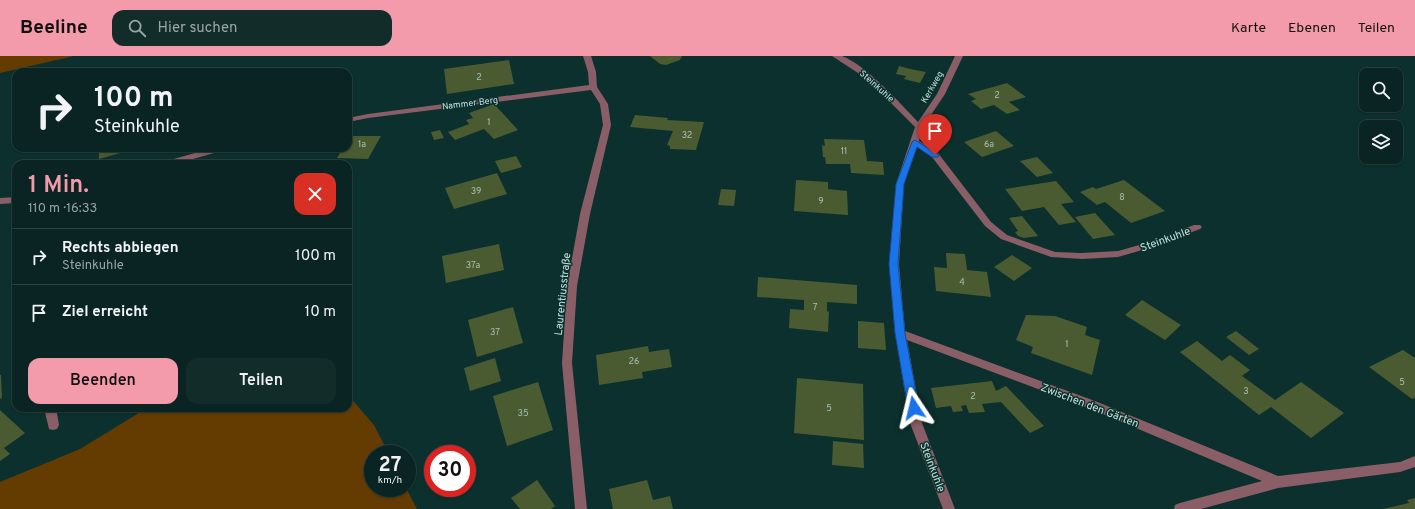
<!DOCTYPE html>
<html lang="de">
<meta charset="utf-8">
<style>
body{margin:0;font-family:Overpass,sans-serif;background:#122c2a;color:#f1f3f6;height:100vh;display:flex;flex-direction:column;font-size:15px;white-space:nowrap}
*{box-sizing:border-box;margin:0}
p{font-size:13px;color:#99a4a5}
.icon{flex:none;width:22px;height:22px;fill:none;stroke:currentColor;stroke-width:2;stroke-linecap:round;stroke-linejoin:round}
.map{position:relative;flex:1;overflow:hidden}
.side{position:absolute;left:12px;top:104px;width:340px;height:252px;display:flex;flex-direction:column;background:#092422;border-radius:12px;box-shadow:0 1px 3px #0004,0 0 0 1px #294140}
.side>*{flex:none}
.banner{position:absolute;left:12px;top:12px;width:340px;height:84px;border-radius:12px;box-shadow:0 1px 3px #0004,0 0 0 1px #294140;background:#092422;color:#f1f3f6;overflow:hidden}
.buttons{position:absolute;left:1359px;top:12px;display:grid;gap:8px}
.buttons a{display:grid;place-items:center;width:44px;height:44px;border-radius:8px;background:#092422;box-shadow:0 1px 3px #0004,0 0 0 1px #294140;font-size:20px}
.speed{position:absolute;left:364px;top:389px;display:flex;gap:8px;font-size:20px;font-weight:700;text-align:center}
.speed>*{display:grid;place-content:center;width:52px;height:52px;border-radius:50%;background:#092422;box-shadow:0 1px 3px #0004,0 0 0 1px #294140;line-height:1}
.speed small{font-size:10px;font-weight:400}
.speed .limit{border:6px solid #d22;background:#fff;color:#111}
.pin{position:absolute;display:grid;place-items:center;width:34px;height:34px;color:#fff;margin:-41px -17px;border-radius:50% 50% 50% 0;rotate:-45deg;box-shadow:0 0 4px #0007}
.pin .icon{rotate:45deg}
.me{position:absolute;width:44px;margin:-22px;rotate:350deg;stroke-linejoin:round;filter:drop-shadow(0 0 3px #0008)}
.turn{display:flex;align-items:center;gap:14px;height:84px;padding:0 16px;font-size:18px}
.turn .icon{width:52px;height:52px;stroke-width:2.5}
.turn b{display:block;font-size:28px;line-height:34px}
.round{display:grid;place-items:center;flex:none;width:42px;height:42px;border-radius:12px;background:#122c2a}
.headline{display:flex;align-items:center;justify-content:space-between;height:68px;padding:0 16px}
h1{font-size:24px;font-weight:600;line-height:30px;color:#f39aab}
.button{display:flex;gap:8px;margin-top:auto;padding:8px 16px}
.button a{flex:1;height:46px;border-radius:12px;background:#f39aab;color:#111;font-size:16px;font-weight:600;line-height:46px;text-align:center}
.button a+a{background:#122c2a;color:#f1f3f6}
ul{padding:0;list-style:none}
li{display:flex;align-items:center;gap:12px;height:56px;padding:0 16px;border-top:1px solid #294140}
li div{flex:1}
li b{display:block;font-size:15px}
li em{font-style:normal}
header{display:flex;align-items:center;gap:24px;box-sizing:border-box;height:56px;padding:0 20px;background:#f39aab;color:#111}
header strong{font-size:19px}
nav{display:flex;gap:22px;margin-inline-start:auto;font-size:14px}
.search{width:280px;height:36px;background:#122c2a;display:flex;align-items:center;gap:10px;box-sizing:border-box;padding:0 14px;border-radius:12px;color:#99a4a5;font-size:15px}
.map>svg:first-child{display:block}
</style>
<header>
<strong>Beeline</strong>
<div class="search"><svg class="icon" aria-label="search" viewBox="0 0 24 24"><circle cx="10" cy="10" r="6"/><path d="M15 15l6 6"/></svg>Hier suchen</div>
<nav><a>Karte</a><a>Ebenen</a><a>Teilen</a></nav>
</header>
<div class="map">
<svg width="1415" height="453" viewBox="0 0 1415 453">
<rect width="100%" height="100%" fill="#0c302d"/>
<!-- green -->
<g fill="#643b01">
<path d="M0,0H74L0,17Z"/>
<path d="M348,339L374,369L389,398H373V432H406L417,453H0V426L80,393L147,352H348Z"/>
</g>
<!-- building -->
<g fill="#4a5b31">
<path d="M650,0H682L680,4L666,9L660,8Z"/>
<path d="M509,4L514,28L447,38L444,13Z"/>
<path d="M899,10L910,13L926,16L920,27L904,23L906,20L896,18Z"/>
<path d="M300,12L302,13L303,16H287Z"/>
<path d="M1007,27L1026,41L1009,46L1020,54L1007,58L994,49L981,53L971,45L976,43L968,38Z"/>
<path d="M494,48L518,74L494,83L484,73L455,84L448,76L469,68L466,64L473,62L469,57Z"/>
<path d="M635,59L668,62L667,64L704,66L696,94L670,93V90L667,89L673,75L630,71Z"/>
<path d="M440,74L444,82L434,84L431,76Z"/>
<path d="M996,75L1014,90L982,101L964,86Z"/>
<path d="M351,80H381L368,103L337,102L343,92H348V84Z"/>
<path d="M824,83L864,84L867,105L883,106L884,119L851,117L850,108H826L825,101H823L822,89L825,90Z"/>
<path d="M95,92H138L99,103V96L91,95Z"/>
<path d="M516,100L522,111L501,117L495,105Z"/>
<path d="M1037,101L1053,117L1037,121L1020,105Z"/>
<path d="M72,104L71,108H53V107Z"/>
<path d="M497,117L507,138L454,153L445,132Z"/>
<path d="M796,124L828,126V133L847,135L848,159L794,155Z"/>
<path d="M1124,124L1165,155L1131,167L1105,146L1097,149L1080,136L1093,131L1096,133Z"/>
<path d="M1056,125L1074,146L1061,148L1076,166L1059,169L1044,151L1022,155L1005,133Z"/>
<path d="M721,133L736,134L734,150L718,149Z"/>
<path d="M1095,157L1115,179L1093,183L1075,161Z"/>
<path d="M1022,160L1038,180L1024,182L1018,180L1015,176L1018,175L1009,162Z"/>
<path d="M499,188L504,214L446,227L442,200Z"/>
<path d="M946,197L965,198L967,214L987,216L991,241L936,235L934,211L947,212Z"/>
<path d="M1012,199L1032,212L1014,225L994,211Z"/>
<path d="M758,221L857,229V248L827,246V255L829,256L828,276L789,272L790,253L804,254V244L757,241Z"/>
<path d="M1142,244L1181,269L1165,284L1125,259Z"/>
<path d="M513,251L523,287L477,301L468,264Z"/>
<path d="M1026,259L1055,260L1087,271L1085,279L1100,284L1092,319L1031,297L1033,291L1016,284Z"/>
<path d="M858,265L884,267L886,294L858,292Z"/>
<path d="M1236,275L1259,293L1249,299L1226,281Z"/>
<path d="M1197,285L1222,305L1230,299L1250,314L1242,320L1275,344L1301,326L1344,357L1311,382L1271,351L1259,359L1180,296Z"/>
<path d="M648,290L649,296L669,293L672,311L642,316L643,322L599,329L596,299Z"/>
<path d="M1403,294L1415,302V342L1412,343L1369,311Z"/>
<path d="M495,302L501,325L470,335L464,312Z"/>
<path d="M0,319H1L2,342L0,343Z"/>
<path d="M797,322L863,328L864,384L794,377Z"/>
<path d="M992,325L996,335L1006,330L1044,370L1030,377L1001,346L982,348L985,356L969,357L966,349L961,350L963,355L953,356L951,350L936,352L931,332Z"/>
<path d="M538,326L553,374L507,390L493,340Z"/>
<path d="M0,354L25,377L4,392L10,398L0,405Z"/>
<path d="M833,385L863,388L864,412L832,409Z"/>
<path d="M537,424L555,450L551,453H520L511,442Z"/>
<path d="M647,424L653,444L670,440L673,453H613L609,433Z"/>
<path d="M1415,442V453H1383L1409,447L1407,444Z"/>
</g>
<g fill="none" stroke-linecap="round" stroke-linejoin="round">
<!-- minor -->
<g fill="#895e66" fill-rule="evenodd">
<path d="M583,0H591L596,16L597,31L608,48L611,69L590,158L577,230L572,307L587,453H575L562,307L567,230L580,158L603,69L600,48L591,34L368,62L348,66V62L368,58L589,29L588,16Z"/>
<path d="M832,0C835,0 839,0 842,0C866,9 900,47 918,66L937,38L955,0H963L945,38L923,71L919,85L938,97L991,166L1007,179L1055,196L1082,197L1118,195L1150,186L1194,169H1200L1202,171L1200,173L1156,190L1118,201L1082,203L1051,201L1001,183L985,170L932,101L917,91L904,128L899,208L905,275L1095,345L1278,420L1400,406L1415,400V411L1400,416L1278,432L1201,453H1174L1175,449L1180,447L1262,425L1086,351L907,284L922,367L955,453H943L910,367L895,277L889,208L896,128L915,71L887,43L858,17Z"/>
<path d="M213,92H226L225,94L175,108H162L163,106Z"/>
<path d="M16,141V147L0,148V142Z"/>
<path d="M44,352H56L59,369L57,373L53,374L49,373Z"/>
</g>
</g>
<!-- route -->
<path fill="#1a73e8" stroke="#114b97" d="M915,84L939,99L938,101H932L917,91L904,128L898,208L905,277L919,352L917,355L914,357L910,355L908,352L895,277L889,208L896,128L912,86Z"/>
<g text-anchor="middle" stroke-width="3" stroke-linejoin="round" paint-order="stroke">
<!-- number labels -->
<g font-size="9" fill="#a4c0b3">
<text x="479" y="24">2</text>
<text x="997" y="42">2</text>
<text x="489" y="69">1</text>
<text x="687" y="82">32</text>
<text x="362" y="91">1a</text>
<text x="989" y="91">6a</text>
<text x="844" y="98">11</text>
<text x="476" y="138">39</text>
<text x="1122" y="144">8</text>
<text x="821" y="148">9</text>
<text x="473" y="212">37a</text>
<text x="962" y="229">4</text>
<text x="815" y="254">7</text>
<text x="495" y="279">37</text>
<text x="1067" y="291">1</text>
<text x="634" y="308">26</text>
<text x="1402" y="329">5</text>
<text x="1246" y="338">3</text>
<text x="973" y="343">2</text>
<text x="829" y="355">5</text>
<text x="523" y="360">35</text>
</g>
<!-- far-street labels -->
<g font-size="9" fill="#c2e2de" stroke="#0c302d">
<text transform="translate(877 30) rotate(42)" y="3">Steinkuhle</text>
<text transform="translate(932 31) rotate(-60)" y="3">Kerkweg</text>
<text transform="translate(470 47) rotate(-7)" y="3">Nammer Berg</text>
</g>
<!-- street labels -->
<g font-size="11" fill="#c2e2de" stroke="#0c302d">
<text transform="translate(1165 183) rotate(-20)" y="4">Steinkuhle</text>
<text transform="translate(562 238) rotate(-84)" y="4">Laurentiusstraße</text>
<text transform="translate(1090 349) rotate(21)" y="4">Zwischen den Gärten</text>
<text transform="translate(933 411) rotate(69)" y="4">Steinkuhle</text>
</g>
</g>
</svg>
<div class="buttons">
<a><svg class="icon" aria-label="search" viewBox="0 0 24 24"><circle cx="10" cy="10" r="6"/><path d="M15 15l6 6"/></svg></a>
<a><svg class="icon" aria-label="layers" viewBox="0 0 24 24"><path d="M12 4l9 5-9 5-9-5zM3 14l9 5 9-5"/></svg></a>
</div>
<div class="speed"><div>27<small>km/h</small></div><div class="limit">30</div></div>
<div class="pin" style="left:935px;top:99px;background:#d93025"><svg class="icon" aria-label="arrive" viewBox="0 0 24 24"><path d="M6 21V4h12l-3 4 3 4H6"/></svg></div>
<svg class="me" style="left:914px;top:352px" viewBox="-20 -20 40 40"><path d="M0-17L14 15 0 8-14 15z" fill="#1a73e8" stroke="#fff" stroke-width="4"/></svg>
<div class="banner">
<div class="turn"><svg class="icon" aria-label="right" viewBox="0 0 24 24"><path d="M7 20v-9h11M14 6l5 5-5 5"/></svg><div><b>100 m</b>Steinkuhle</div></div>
</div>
<section class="side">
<div class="headline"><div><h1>1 Min.</h1><p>110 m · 16:33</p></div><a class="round" style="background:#d93025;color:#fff"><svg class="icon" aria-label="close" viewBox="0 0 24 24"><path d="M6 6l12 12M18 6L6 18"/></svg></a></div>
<ul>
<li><svg class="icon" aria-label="right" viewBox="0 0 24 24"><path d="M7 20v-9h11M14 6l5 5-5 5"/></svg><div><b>Rechts abbiegen</b><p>Steinkuhle</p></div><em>100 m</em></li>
<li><svg class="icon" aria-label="arrive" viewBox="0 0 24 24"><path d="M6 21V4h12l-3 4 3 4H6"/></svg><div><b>Ziel erreicht</b></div><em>10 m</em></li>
</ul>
<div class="button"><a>Beenden</a><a>Teilen</a></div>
</section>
</div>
